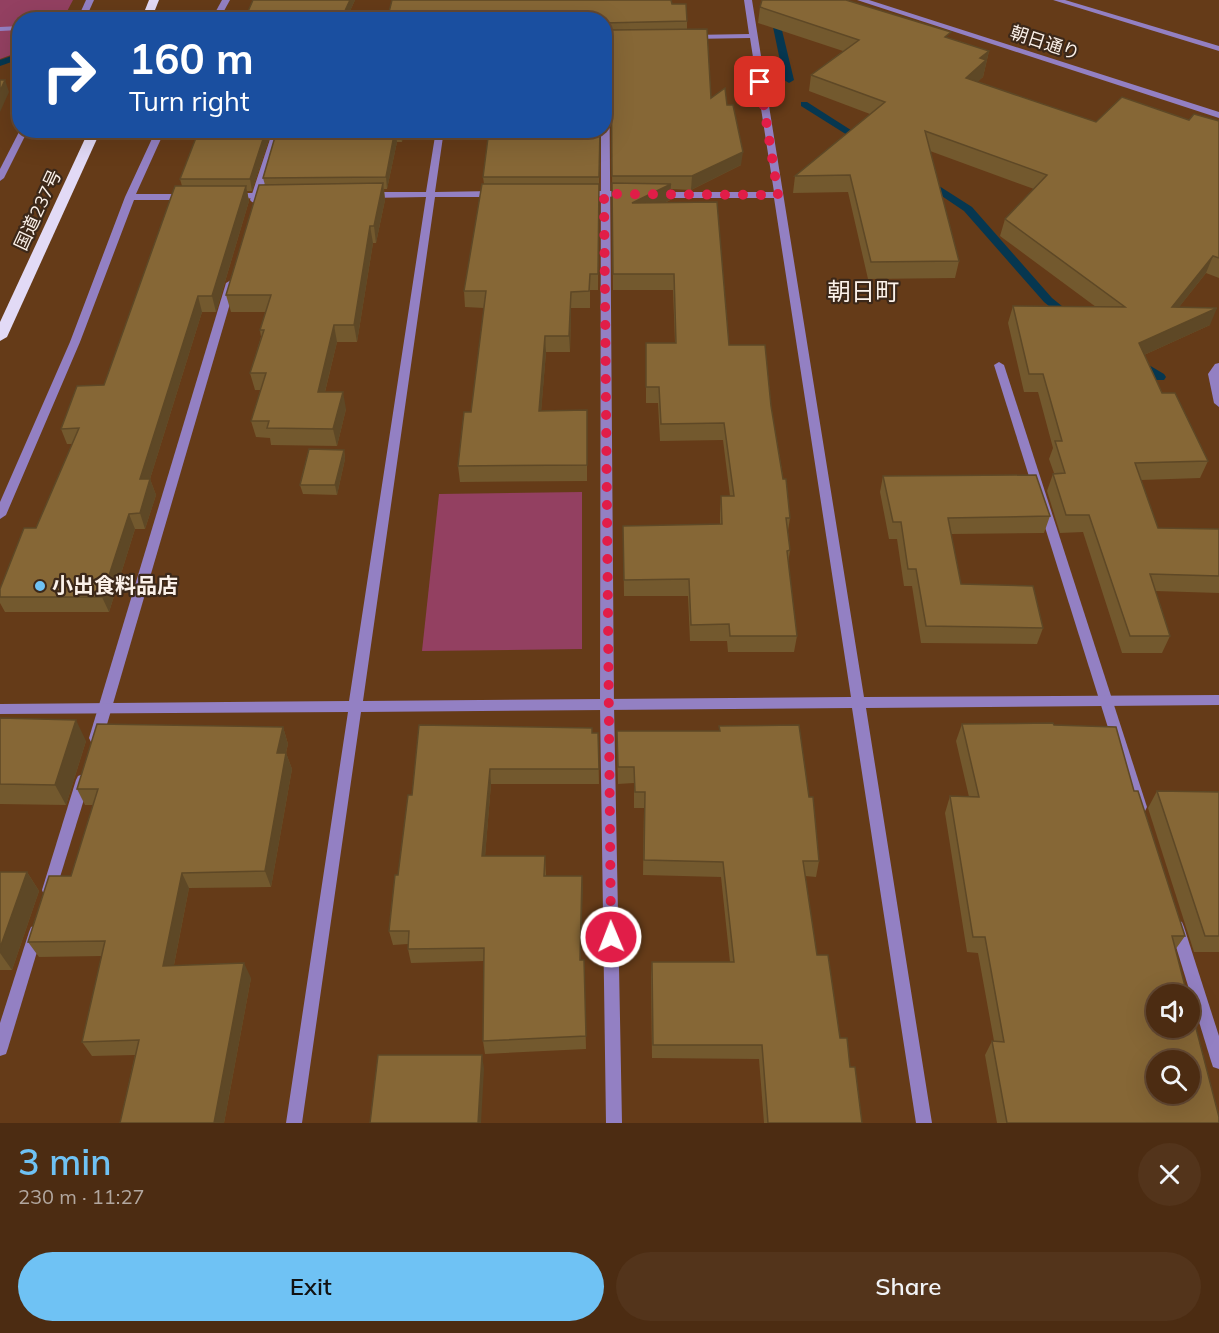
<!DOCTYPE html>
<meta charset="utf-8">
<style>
body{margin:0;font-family:Mulish,"Noto Sans JP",sans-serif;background:#53341b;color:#f1f3f6;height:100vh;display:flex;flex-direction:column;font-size:22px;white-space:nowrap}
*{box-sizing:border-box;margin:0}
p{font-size:20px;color:#b2a79f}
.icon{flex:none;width:33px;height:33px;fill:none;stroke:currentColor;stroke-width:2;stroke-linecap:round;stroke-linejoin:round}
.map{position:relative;height:1123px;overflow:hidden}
.details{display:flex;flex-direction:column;background:#4c2c12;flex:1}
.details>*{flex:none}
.banner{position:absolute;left:12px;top:12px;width:600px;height:126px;border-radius:24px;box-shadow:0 6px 24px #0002,0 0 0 2px #634832;background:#1a4fa0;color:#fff;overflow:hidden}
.tools{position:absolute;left:1146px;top:984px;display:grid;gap:12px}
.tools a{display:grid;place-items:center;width:54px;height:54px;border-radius:50%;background:#4c2c12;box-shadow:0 6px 24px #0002,0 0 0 2px #634832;font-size:30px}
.pin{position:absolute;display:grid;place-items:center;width:51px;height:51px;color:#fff;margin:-26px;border-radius:12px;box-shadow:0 3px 9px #0006}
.me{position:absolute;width:66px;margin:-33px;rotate:359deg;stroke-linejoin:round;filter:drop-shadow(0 0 4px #0008)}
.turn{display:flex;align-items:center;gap:21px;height:126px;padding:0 18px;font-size:27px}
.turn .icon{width:78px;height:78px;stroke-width:2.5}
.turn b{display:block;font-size:42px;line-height:51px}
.round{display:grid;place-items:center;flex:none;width:63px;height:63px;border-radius:32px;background:#53341b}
.summary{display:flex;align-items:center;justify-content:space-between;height:102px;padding:0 18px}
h1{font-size:36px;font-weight:600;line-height:45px;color:#6fc2f4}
.primary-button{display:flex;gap:12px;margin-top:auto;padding:12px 18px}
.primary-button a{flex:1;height:69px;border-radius:36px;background:#6fc2f4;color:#111;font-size:24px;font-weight:600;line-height:69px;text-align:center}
.primary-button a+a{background:#53341b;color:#f1f3f6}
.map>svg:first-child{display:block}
</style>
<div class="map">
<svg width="1219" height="1123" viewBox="0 0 1219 1123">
<rect width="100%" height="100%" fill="#653b18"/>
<!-- green -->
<g fill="#934061">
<path d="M0,0H73L63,19L20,20L19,52L0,59Z"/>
<path d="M582,492V649L422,651L439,494Z"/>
</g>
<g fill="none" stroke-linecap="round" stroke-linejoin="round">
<!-- stream -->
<g fill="#063750" fill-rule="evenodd">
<path d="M776,19L780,22L794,80L789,83L784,80L772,22Z"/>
<path d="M20,53V59L0,66V60Z"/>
<path d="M801,102H807L868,141L860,143L801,106Z"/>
<path d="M925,177L972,207L1052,298L1073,315V319H1065L1044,302L964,211L921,182V178Z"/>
<path d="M1137,358L1164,374L1166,377L1164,380H1156L1133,365L1131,362Z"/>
</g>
<!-- service -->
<g fill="#9380c3" fill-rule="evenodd">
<path d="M1053,0H1065L1219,46V51Z"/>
<path d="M20,26V30L0,31V27Z"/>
<path d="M605,36L609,38L614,705L622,1123H606L600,705L601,130H604Z"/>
<path d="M273,130H281L260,200L255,203L252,202L250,200Z"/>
<path d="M231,280L236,283L103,738L101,742L96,744L91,742L89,738L226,283Z"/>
<path d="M999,362L1004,365L1147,807L1145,811L1140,813L1135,811L1133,807L994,365Z"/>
<path d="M83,774L88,776L90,780L56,890L54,895L49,897L44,895L42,890L76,780L78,776Z"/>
<path d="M1177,920L1182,922L1184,927L1219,1036V1069L1213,1067L1211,1061L1170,927L1172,922Z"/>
<path d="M36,925L41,927L43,932L8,1048L6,1054L0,1056V1023L29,932L31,927Z"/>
</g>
<!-- minor -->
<g fill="#9380c3" fill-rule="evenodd">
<path d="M86,0H94L85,20H77Z"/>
<path d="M222,0H230L219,20H211Z"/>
<path d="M744,0H752L864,697L1219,695V705L866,708L932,1123H916L852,708L361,712L302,1123H286L348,712L0,714V704L349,701L426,197L368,198L363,195L368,192H426L436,130H444L435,192L494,191L499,194L494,197H435L363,701L851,697L774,198H656L651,195L656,192H774L750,38L691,39L687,37L691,35L749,34Z"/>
<path d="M604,36H626L630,38L626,40H604Z"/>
<path d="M20,130H28L4,178L0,181V169Z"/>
<path d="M156,130H165L136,194H188L193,197L188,200H134L80,342L6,515L0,519V502L70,342L125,197Z"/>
<path d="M584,191H626L631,194L626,197L581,196V192Z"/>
<path d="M233,193H272L277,196L272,199L230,198V194Z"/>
<path d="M1219,363V407L1214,403L1208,374L1215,364Z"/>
</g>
<!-- tertiary -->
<path fill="#9380c3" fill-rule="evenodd" d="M857,0H869L1219,112V118Z"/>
<!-- trunk -->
<g fill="#e2daf6" fill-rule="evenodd">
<path d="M149,0H159L151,20H141Z"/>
<path d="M89,130H101L7,337L0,341V322Z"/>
</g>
</g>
<!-- wall -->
<g fill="#73592e">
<path d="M355,0L346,20H247L246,16Z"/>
<path d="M672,4L687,21V29L711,98L727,105L741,165L691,190L671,189L670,200L665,203L729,345L771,406L790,518L788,531L790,550L788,564L797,636L794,652H728L727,641H690L688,596H624L623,526L720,524V513L721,496H730L723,440L660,441L658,403H646V343H675L673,290H613L611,34H604V20Z"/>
<path d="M760,7L949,38L989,51L983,77L977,82L1096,122L1189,120L1219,121V278L1206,273L1179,307L1210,325L1144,355L1162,393L1208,461L1200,478L1141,480L1158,528L1219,529V593L1155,591L1170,636L1162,653H1122L1083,532L1060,533L1047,491L1053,474L1054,473L1049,459L1053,448L1038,392H1024L1008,323L1013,306L1096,307L1000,236L1005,219L1034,189L930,151L959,261L955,278L868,279L848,192L793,193L795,176L870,114L809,91L811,75L843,51L758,23Z"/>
<path d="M194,130H272L252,191H247L249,201L216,312H202L150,479L156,495L145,529H135L109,612H5L0,603V589L36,528L72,444H67L61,429L104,385L182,186L180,179L196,139Z"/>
<path d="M277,130H404L402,142H397L387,189H384L385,200L376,243H373L357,342H337L325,392L346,409L337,446L271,445L270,438L256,437L251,421L261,390H255L250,373L261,337L260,330L266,312H231L226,295L265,185L263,178Z"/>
<path d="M600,130L599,189L598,290H590V308H571L570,352H546L541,411L587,410V481L460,482L458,466L471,412L484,308L465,307L464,291L484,184L483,177Z"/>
<path d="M344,450L345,459L337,495L303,494L300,485Z"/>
<path d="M883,476L1050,516L1044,533L951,534L961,584L1043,628L1037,644L921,643L912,586H904L897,539H889L880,492Z"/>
<path d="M0,718L86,741L66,805L0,804Z"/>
<path d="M962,724L1054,725L1134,791L1185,936L1175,950L1219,1123H997L985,1055L992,1041H994L978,953L967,952L945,813L950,796L969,797L956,741Z"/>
<path d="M719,726L809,797L819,861L816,877L805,876L817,955L840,1038L850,1067L862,1123H764L759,1059L652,1058L651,976L652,962H730L721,877L643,875L644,808H634V783L618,784L617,748L719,731Z"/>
<path d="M283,727L288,744L286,753L292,769L271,887L189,888L174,965L251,978L224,1123H120L135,1055L92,1056L82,1042L102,956L39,957L28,942L71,876L93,805H85L77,789Z"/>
<path d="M592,733H598L599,784H491L485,856H545L546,876H582L581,960H584L586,1049L485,1054L483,1041L484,961L411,963L408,949V944L393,945L389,931L412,795Z"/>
<path d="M1157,791L1219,792V952H1194L1148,808Z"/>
<path d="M0,872H27L39,891L12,970H0Z"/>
</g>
<!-- shaded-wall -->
<g fill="#5e4826">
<path d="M350,0H355L346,20H344L343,15Z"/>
<path d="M989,51L983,77L963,95L966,78L980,58Z"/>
<path d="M5,80L9,92L0,112V91Z"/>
<path d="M266,130H272L252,191L250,179Z"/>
<path d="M395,130L397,142L387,189L386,177Z"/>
<path d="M400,130H404L402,142Z"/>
<path d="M743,152L741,165L691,190L692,176Z"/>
<path d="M383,183L385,200L376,243L374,226Z"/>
<path d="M671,184L670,200L632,219V203Z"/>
<path d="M246,186L249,201L216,312L212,296Z"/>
<path d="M370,226L373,243L357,342L354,325Z"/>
<path d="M1213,256L1206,273L1165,325L1172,307Z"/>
<path d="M571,292V308L570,352L569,336Z"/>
<path d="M198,296L202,312L150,479L156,495L145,529L140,513V479Z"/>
<path d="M1217,308L1210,325L1133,360L1139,343Z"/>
<path d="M334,325L337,342L321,408L318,392Z"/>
<path d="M545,336L546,352L540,427L539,411Z"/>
<path d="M343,392L346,409L337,446L333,429Z"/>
<path d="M344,450L345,459L337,495L335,485Z"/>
<path d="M129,514L135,529L109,612L102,597Z"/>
<path d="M76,720L86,741L66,805L55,785Z"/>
<path d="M283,727L288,744L282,769L277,753Z"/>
<path d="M286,753L292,769L271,887L265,871Z"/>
<path d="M490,769L491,784L484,870L482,856Z"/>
<path d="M27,872L39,891L12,970L0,953V948Z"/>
<path d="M182,873L189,888L171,980L163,966Z"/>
<path d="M582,876L583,890L580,973V960Z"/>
<path d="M244,963L251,978L224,1123H214Z"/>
<path d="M482,1055L484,1069L481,1123H478Z"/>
</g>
<!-- building -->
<g fill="#866736" stroke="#5e4826" stroke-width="1.5" fill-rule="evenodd">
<path d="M253,0H350L343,15L246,16Z"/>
<path d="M392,0H671L672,4H686L687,21L604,23V20H387Z"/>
<path d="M762,0H846L951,32L945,37L989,51L980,58L986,60L966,78L1096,122L1122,97L1189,120L1194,114L1219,121V258L1213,256L1172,307L1217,308L1139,343L1162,393H1175L1208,461L1135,463L1158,528L1219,529V576L1150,574L1170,636H1130L1089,515H1066L1053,474L1065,473L1055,441H1062L1043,374H1029L1013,306L1125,307L1005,219L1047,175L925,131L959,261L871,262L850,175L795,176L885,102L811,75L859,40L760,7Z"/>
<path d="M707,29L711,98L725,88L727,105H733L743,152L692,176H612L611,30Z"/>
<path d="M0,80H5L0,91Z"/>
<path d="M199,130H266L250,179H180Z"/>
<path d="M277,130H395L386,177L263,178Z"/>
<path d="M489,130H600L599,177H483Z"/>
<path d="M383,183L374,226H370L354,325H334L318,392H343L333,429L267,428L269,421H251L266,373H250L264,330H260L271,295H226L259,185Z"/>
<path d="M612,183L671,184L632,203L717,202L729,345H765L771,406L783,479H786L790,518H786L790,550L787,551L797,636H730L729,624L691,625L689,579L624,580L623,526L722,524L721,496H734L724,423L661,424L659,387H646V343H676L674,274H613Z"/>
<path d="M482,184H599L598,274H590L589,291L571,292L569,336H545L539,411L587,410V465L458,466L464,412H471L486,291H464Z"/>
<path d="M175,186H246L212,296H198L140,479H150L140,513L129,514L102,597H0V589L24,528H36L79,428L61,429L77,386L104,385Z"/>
<path d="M309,449L344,450L335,485H300Z"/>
<path d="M1036,475L1050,516L948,518L961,584L1033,586L1043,628L926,626L916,569H908L901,522H893L883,476Z"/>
<path d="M0,718L76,720L55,785L0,784Z"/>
<path d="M1053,723L1054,725L1116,727L1134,791H1138L1185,936H1172L1187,994H1156V1028H1190V1005L1219,1117V1123H1007L992,1041L1004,1042L985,937H973L950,796L979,797L962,724ZM1156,1060H1190V1094H1156Z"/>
<path d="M97,724L283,727L277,753H286L265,871L182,873L163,966L244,963L214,1123H120L139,1040L82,1042L105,941L28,942L49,876H71L98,789H77Z"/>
<path d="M419,725L592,728V733H598L599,769H490L482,856H545L544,876H582L580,960H584L586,1036L483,1041L484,948L408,949L409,931H389L395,875H398L408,795H412Z"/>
<path d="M799,725L809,797H813L819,861H803L817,955H828L840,1038H847L850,1067H855L862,1123H768L762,1045H653L652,962H734L723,862L644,860L645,792H635L634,767H618L617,731H720L719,726Z"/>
<path d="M1157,791L1219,792V936H1205Z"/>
<path d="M0,872H27L0,948Z"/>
<path d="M378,1055H482L478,1123H370Z"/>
</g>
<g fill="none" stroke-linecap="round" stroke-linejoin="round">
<!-- route -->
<path stroke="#e11d48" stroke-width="10" stroke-dasharray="0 18" d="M611,937L604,194L778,195L760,82"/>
</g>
<!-- markers -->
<circle fill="#6fc2f4" stroke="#3c2819" stroke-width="2" cx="40" cy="586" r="6"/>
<g text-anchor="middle" stroke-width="4.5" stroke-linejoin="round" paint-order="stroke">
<!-- far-street labels -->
<g font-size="18" fill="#fbf1e9" stroke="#3c2819">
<text transform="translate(1045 43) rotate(18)" y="6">朝日通り</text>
<text transform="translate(38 210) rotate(-65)" y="6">国道237号</text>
</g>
<!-- poi labels -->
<g font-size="21" font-weight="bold" fill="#fbf1e9" stroke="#3c2819" text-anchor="start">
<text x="52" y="593">小出食料品店</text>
</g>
<!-- quarter labels -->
<g font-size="24" fill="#fbf1e9" stroke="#3c2819">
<text x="863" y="300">朝日町</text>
</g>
</g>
</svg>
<div class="tools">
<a><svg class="icon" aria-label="sound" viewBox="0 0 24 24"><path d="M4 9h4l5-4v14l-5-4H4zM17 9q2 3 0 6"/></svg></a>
<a><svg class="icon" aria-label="search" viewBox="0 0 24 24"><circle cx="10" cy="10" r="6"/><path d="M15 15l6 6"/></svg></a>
</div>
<div class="pin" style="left:760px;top:82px;background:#d93025"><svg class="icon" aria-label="arrive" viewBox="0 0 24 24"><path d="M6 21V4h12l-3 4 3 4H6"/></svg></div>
<svg class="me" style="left:611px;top:937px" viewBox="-20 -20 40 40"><circle r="17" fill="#e11d48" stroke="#fff" stroke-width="3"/><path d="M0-11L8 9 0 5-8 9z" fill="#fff"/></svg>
<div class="banner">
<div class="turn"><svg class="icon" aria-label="right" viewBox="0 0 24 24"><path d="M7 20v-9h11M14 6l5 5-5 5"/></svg><div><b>160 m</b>Turn right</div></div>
</div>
</div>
<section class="details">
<div class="summary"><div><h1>3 min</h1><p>230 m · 11:27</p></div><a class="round"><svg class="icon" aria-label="close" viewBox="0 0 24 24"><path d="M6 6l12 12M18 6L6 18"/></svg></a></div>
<div class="primary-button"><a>Exit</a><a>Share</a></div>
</section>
